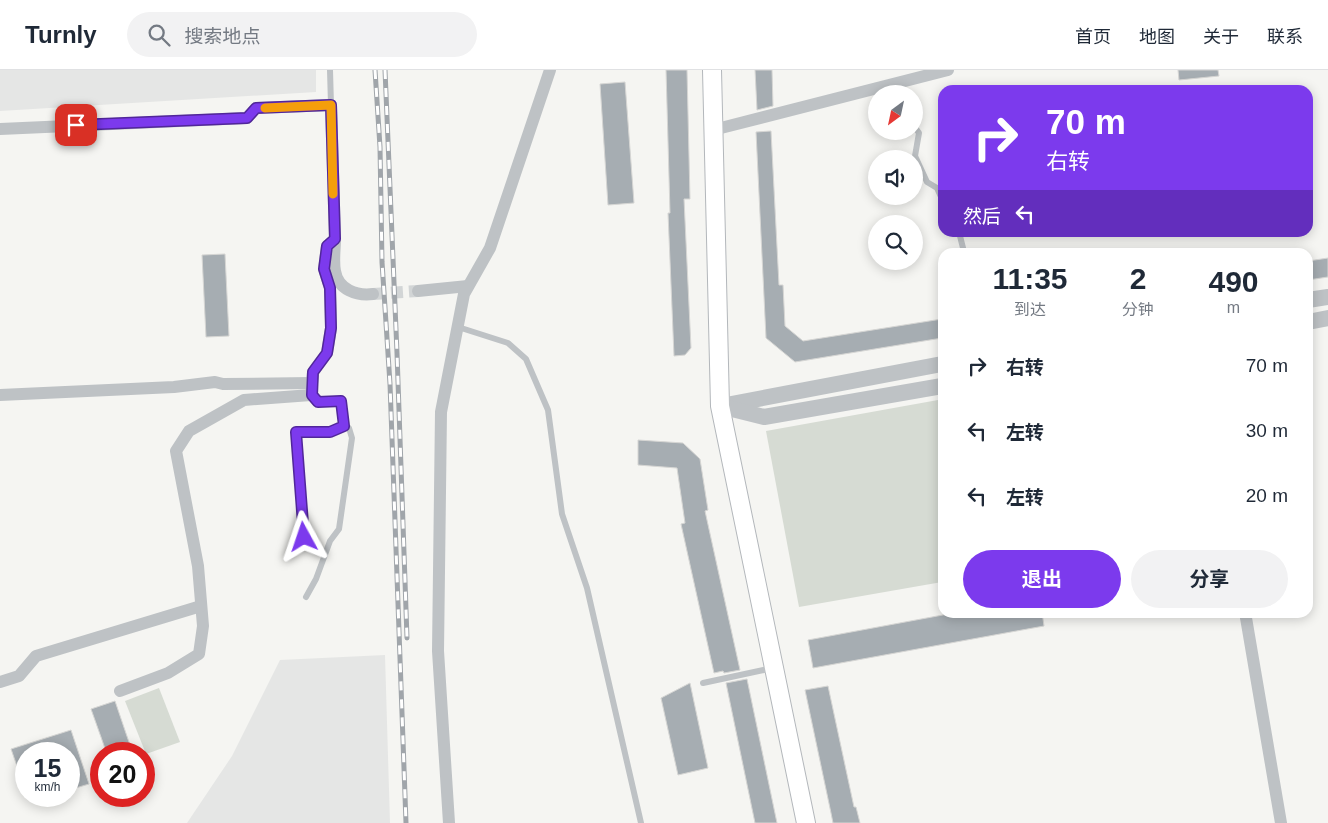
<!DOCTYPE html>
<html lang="zh">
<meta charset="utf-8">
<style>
body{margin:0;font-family:Arial,"Noto Sans SC",sans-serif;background:#f2f2f3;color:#1f2937;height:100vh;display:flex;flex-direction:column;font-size:19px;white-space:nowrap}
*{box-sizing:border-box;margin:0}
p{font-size:16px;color:#747a83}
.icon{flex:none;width:28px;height:28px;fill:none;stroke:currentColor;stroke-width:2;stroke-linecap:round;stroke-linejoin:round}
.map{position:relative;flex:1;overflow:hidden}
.panel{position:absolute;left:938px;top:178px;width:375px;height:370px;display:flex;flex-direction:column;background:#fff;border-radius:15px;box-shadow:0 2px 12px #0003}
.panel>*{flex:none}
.banner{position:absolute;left:938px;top:15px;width:375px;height:152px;border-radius:15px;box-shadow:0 2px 12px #0003;background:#7c3aed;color:#fff;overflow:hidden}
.needle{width:32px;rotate:213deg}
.buttons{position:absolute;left:868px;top:15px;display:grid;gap:10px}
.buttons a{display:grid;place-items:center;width:55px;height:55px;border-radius:50%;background:#fff;box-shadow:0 2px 12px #0003;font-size:25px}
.speed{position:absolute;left:15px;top:672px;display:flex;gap:10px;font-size:25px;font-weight:700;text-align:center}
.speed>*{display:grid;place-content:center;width:65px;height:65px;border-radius:50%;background:#fff;box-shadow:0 2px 12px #0003;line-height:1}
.speed small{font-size:12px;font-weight:400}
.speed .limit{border:8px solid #d22;background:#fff;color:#111}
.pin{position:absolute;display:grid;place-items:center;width:42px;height:42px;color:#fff;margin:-21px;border-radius:10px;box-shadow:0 2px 8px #0006}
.me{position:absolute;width:55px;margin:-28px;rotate:355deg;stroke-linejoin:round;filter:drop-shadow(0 0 4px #0008)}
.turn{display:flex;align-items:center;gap:18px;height:105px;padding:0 25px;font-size:22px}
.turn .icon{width:65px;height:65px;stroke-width:2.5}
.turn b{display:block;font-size:35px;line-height:42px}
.then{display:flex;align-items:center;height:48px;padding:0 25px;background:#0003;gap:10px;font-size:19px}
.eta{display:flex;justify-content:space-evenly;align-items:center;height:85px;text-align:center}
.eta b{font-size:30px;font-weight:700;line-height:35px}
.button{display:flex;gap:10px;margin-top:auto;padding:10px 25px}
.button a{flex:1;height:58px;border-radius:30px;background:#7c3aed;color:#fff;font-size:20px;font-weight:700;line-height:58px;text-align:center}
.button a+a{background:#f2f2f3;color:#1f2937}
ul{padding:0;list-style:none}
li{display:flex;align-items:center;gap:15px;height:65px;padding:0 25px}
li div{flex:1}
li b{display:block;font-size:19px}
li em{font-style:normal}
header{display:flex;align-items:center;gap:30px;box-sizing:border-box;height:70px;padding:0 25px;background:#fff;border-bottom:1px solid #e0e1e3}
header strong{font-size:24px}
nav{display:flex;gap:28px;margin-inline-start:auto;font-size:18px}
.search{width:350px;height:45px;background:#f2f2f3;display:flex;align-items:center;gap:12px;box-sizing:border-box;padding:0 18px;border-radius:28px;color:#747a83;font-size:19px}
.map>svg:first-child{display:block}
</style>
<header>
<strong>Turnly</strong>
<div class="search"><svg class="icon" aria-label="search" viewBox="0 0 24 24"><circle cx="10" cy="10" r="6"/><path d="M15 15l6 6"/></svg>搜索地点</div>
<nav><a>首页</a><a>地图</a><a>关于</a><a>联系</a></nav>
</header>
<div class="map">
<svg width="1328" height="753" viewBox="0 0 1328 753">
<rect width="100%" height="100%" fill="#f5f5f2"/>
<!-- built -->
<g fill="#e5e6e5">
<path d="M0,0H316V22L0,41Z"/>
<path d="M385,585L390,753H187L232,686L280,590Z"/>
</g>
<!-- green -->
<g fill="#d6dbd3">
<path d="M938,330L942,354V512L799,537L766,361Z"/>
<path d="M159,618L180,672L146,684L125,631Z"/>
</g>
<!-- building -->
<g fill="#a6adb2" stroke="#d6d6d4">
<path d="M666,0H687L690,129H684L691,278L685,285L674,286L668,143H670Z"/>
<path d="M755,0H772L773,36L757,40Z"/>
<path d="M1178,0H1218L1219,6L1179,10Z"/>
<path d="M625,12L634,133L608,135L600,14Z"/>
<path d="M771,61L779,215H783L785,256L803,271L942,249V268L795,292L766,268L756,62Z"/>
<path d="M225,184L229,266L206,267L202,185Z"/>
<path d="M1328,188V207L1308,210V191Z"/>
<path d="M638,370L683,373L700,389L708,440L705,441L740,600L724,603L723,601L714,603L681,454L685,453L677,398L638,395Z"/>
<path d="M959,542H1042L1044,556L813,598L808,570Z"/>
<path d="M747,609L777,753H755L726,613Z"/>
<path d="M690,613L708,698L678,705L661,628Z"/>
<path d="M828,616L854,737H856L860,753H833L831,743L805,620Z"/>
<path d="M115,631L133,684H107L91,639Z"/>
<path d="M71,660L89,714L69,720V684H26V719H25L11,679Z"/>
</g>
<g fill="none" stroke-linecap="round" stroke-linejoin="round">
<!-- minor-tunnel -->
<path stroke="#d2d5d6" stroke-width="12" stroke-dasharray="12 6" stroke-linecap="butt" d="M373,224L418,221"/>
<!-- secondary casing -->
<g stroke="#b3b7bb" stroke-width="20">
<path id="secondary" d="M712,0L720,336L806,753"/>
</g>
<!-- service -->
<g stroke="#bec2c5" stroke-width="6">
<path d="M330,0L331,35"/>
<path d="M914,56L919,63L915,86L927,112L937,118L942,129"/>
<path d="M959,162L964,182"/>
<path d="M458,257L508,273L526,289L548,340L562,444L587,518L641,753"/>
<path d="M304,467L296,362H329L344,357L341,331L318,332L311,325"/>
<path d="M306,527L316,509L330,471L339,459L352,368L349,358L344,357"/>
<path d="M703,613L773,598"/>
</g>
<!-- minor -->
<g stroke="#bec2c5" stroke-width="12">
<path d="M0,59L247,48L256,38L331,35L335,169L327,176L324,199L330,218L331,258L327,283L313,302L311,325L244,330L189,361L176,381L198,496L203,556L199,584L168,603L120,621"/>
<path d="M713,60L948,0"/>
<path d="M335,169C335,179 333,191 335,201C338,220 357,226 373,224"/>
<path d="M418,221L468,216"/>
<path d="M0,325L174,317L215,312L223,314L312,313"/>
<path d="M1245,542L1281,753"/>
<path d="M0,612L19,606L36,586L201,536"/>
<path d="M449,753L438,581L441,342L464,224L490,178L550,0"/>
</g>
<!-- tertiary -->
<g stroke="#bec2c5" stroke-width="16">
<path d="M1308,230L1328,227"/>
<path d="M1308,252L1328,248"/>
<path d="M726,335L942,294"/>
<path d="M720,336L764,347L942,316"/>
</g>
<!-- secondary -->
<use href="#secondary" stroke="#fff" stroke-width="18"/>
<!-- rail casing -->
<g stroke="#a0a5aa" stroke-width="5">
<g id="rail">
<path d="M375,0L380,77L382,192L390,314L406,753"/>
<path d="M385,0L397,283L407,568"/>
</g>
</g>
<!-- rail -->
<use href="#rail" stroke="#fff" stroke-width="3" stroke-dasharray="9" stroke-linecap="butt"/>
</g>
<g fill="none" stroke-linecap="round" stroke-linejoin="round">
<!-- route casing -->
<g stroke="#51269a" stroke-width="12">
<path id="route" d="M76,55L247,48L256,38L331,35L335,169L327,176L324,199L330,218L331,258L327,283L313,302L312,325L318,332L341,331L344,356L330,362H296L304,467"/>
</g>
<!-- route -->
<use href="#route" stroke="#7c3aed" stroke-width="9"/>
<!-- slow -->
<path stroke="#f59e0b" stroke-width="9" d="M265,38L331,35L333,124"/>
</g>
</svg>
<div class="buttons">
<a><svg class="needle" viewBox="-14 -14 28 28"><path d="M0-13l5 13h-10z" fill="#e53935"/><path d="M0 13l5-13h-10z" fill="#747a83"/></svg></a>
<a><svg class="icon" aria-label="sound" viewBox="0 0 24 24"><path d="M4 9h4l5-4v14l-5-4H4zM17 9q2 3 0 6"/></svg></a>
<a><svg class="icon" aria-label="search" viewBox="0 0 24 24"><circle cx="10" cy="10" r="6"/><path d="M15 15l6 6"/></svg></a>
</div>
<div class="speed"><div>15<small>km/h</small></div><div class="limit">20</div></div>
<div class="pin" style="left:76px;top:55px;background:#d93025"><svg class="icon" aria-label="arrive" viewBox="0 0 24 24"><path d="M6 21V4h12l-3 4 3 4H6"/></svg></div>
<svg class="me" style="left:304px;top:467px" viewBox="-20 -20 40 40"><path d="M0-17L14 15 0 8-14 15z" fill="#7c3aed" stroke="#fff" stroke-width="4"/></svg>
<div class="banner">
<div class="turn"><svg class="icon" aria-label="right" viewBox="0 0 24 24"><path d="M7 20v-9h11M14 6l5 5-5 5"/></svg><div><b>70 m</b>右转</div></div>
<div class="then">然后<svg class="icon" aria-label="left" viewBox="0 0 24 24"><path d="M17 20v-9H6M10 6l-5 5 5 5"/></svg></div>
</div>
<section class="panel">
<div class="eta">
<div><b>11:35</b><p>到达</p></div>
<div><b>2</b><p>分钟</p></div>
<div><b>490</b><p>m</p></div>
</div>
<ul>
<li><svg class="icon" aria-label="right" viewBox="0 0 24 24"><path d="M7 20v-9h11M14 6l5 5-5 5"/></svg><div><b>右转</b></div><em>70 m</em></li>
<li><svg class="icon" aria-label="left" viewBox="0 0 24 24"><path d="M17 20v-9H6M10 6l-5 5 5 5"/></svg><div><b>左转</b></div><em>30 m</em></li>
<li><svg class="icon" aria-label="left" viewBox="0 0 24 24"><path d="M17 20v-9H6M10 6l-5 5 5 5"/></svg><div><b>左转</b></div><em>20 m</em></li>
</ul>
<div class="button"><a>退出</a><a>分享</a></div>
</section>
</div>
